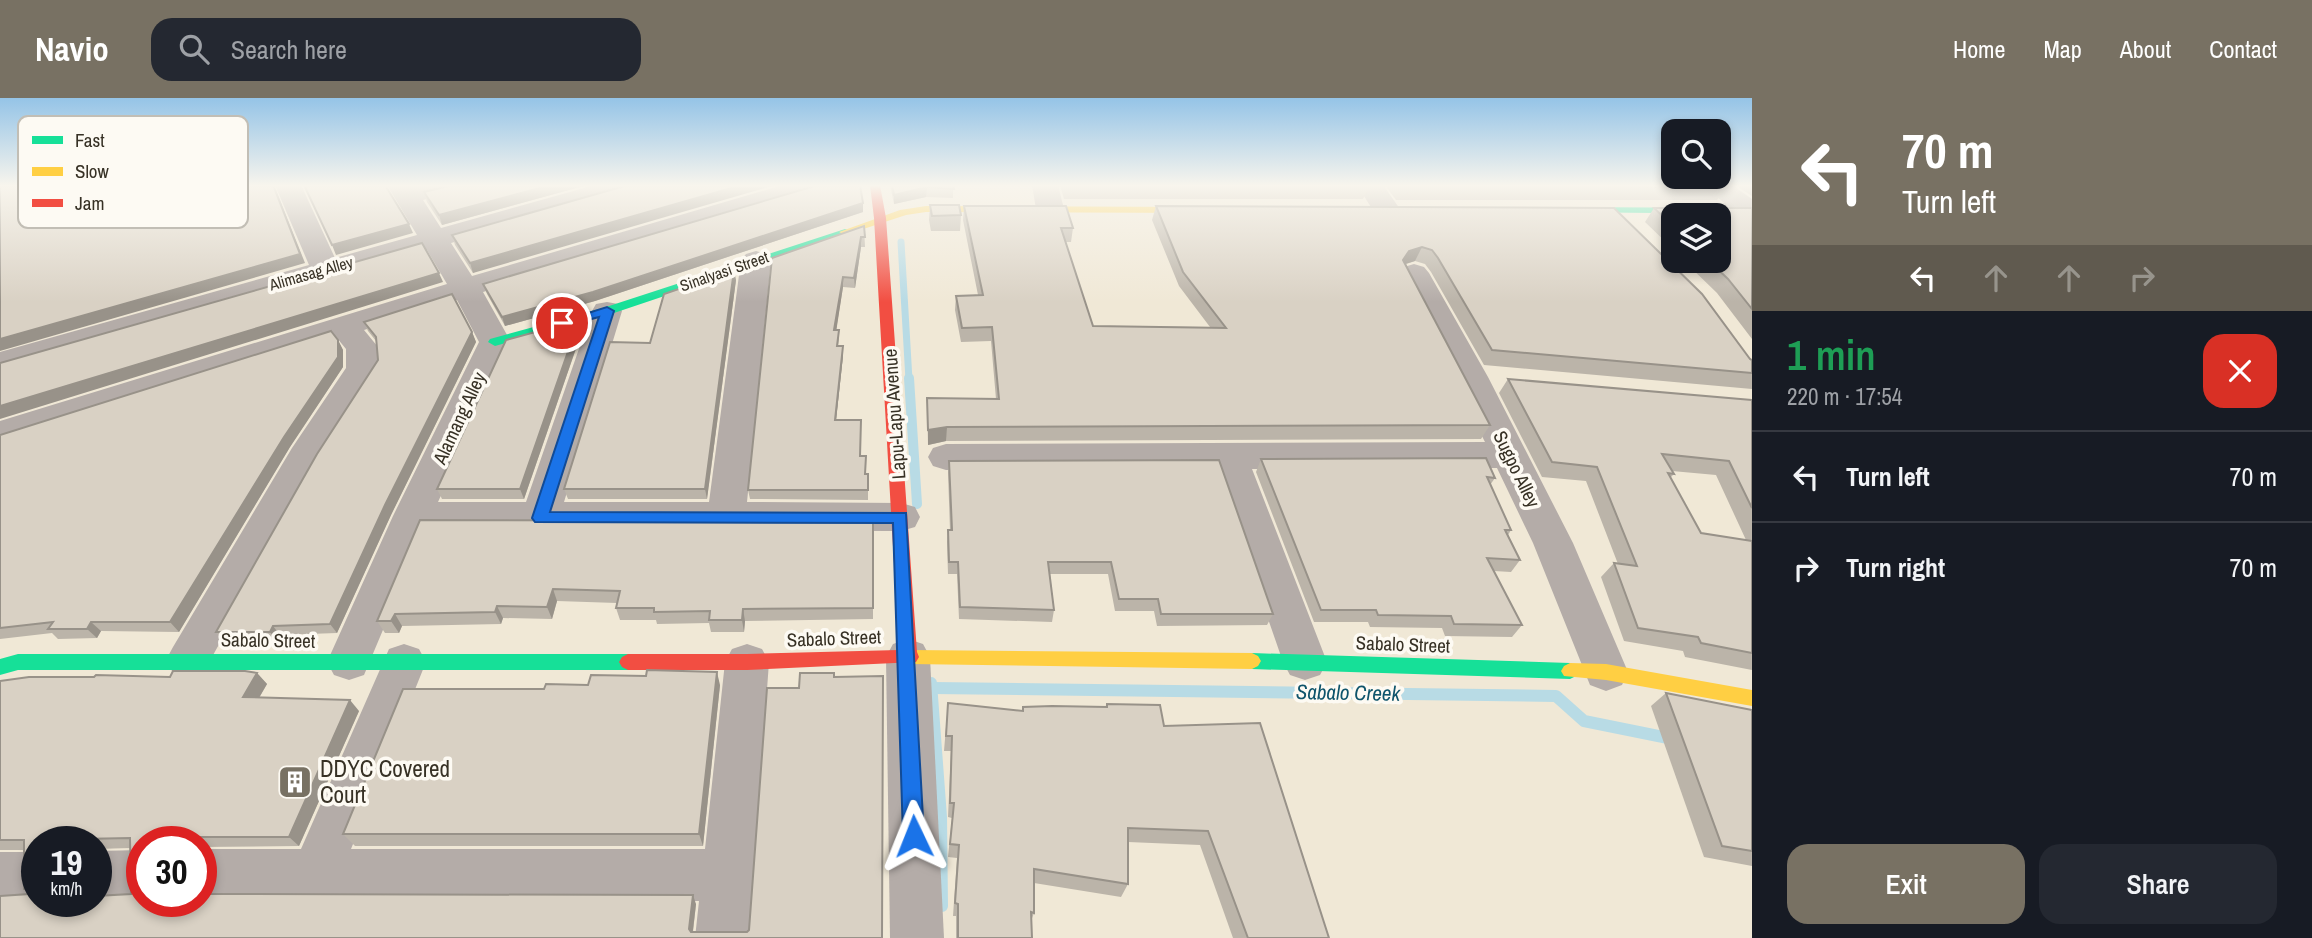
<!DOCTYPE html>
<meta charset="utf-8">
<style>
body{margin:0;font-family:"Archivo Narrow",sans-serif;background:#242831;color:#f1f3f6;height:100vh;display:flex;flex-direction:column;font-size:26px;white-space:nowrap}
*{box-sizing:border-box;margin:0}
p{font-size:23px;color:#9ea1a6}
.icon{flex:none;width:38px;height:38px;fill:none;stroke:currentColor;stroke-width:2;stroke-linecap:round;stroke-linejoin:round}
.map{position:relative;flex:1;overflow:hidden}
.details{display:flex;flex-direction:column;background:#171b24;width:560px}
.details>*{flex:none}
.top-card{background:#787163;color:#fff;overflow:hidden}
.fabs{position:absolute;left:1661px;top:21px;display:grid;gap:14px}
.fabs a{display:grid;place-items:center;width:70px;height:70px;border-radius:14px;background:#171b24;box-shadow:0 4px 10px #0003;font-size:35px}
.speed{position:absolute;left:21px;top:728px;display:flex;gap:14px;font-size:35px;font-weight:700;text-align:center}
.speed>*{display:grid;place-content:center;width:91px;height:91px;border-radius:50%;background:#171b24;box-shadow:0 4px 10px #0003;line-height:1}
.speed small{font-size:18px;font-weight:400}
.speed .limit{border:10px solid #d22;background:#fff;color:#111}
.pin{position:absolute;display:grid;place-items:center;width:60px;height:60px;color:#fff;margin:-30px;border:4px solid #fff;border-radius:50%;box-shadow:0 2px 7px #0007}
.me{position:absolute;width:77px;margin:-38px;rotate:358deg;stroke-linejoin:round;filter:drop-shadow(0 0 5px #0008)}
.turn{display:flex;align-items:center;gap:24px;height:147px;padding:0 35px;font-size:32px}
.turn .icon{width:91px;height:91px;stroke-width:2.5}
.turn b{display:block;font-size:49px;line-height:60px}
.lanes{display:flex;align-items:center;height:66px;padding:0 35px;background:#0003;justify-content:center;gap:35px;direction:ltr}
.lanes .off{opacity:.35}
.round{display:grid;place-items:center;flex:none;width:74px;height:74px;border-radius:21px;background:#242831}
.summary{display:flex;align-items:center;justify-content:space-between;height:119px;padding:0 35px}
h1{font-size:42px;font-weight:600;line-height:52px;color:#1e9e55}
.primary-button{display:flex;gap:14px;margin-top:auto;padding:14px 35px}
.primary-button a{flex:1;height:80px;border-radius:21px;background:#787163;color:#fff;font-size:28px;font-weight:600;line-height:80px;text-align:center}
.primary-button a+a{background:#242831;color:#f1f3f6}
ul{padding:0;list-style:none}
li{display:flex;align-items:center;gap:21px;height:91px;padding:0 35px;border-top:2px solid #363941}
li div{flex:1}
li b{display:block;font-size:26px}
li em{font-style:normal}
header{display:flex;align-items:center;gap:42px;box-sizing:border-box;height:98px;padding:0 35px;background:#787163;color:#fff}
header strong{font-size:33px}
nav{display:flex;gap:38px;margin-inline-start:auto;font-size:24px}
.search{width:490px;height:63px;background:#242831;display:flex;align-items:center;gap:18px;box-sizing:border-box;padding:0 24px;border-radius:21px;color:#9ea1a6;font-size:26px}
main{display:flex;flex:1;min-height:0}
.map>svg:first-child{display:block}
</style>
<header>
<strong>Navio</strong>
<div class="search"><svg class="icon" aria-label="search" viewBox="0 0 24 24"><circle cx="10" cy="10" r="6"/><path d="M15 15l6 6"/></svg>Search here</div>
<nav><a>Home</a><a>Map</a><a>About</a><a>Contact</a></nav>
</header>
<main>
<div class="map">
<svg width="1752" height="840" viewBox="0 0 1752 840">
<rect width="100%" height="100%" fill="#f0e8d6"/>
<g fill="none" stroke-linecap="round" stroke-linejoin="round">
<!-- stream-far2 -->
<path stroke="#b8dbe5" stroke-width="7" d="M901,144L909,282"/>
<!-- stream-far1 -->
<path stroke="#b8dbe5" stroke-width="10" d="M909,280L917,406"/>
<!-- stream -->
<g stroke="#b8dbe5" stroke-width="12">
<path d="M931,585L941,719L942,808"/>
<path d="M932,590L1556,598L1584,623L1673,641"/>
</g>
<!-- street -->
<g fill="#b4aca8" fill-rule="evenodd">
<path d="M275,87H301L335,160L417,137L387,87H460L456,93L423,102L441,130L595,87H635L631,93L451,145L472,178L783,87H823L819,93L483,194L511,244L438,404H526L592,213L596,206L607,204L618,206L622,213L564,404H709L741,162L746,156L756,153L766,156L771,162L747,404L901,405L915,409L920,419L915,429L901,433L425,432L364,577L349,582L334,577L327,564L393,418L479,244L457,202L364,232L378,249L380,270L321,364L203,575L188,580L173,575L166,562L173,549L292,350L346,270V251L337,240L0,347V323L447,186L427,152L0,275V254L309,167Z"/>
<path d="M1032,87H1058L1064,111L1060,117L1050,119L1040,117L1036,111Z"/>
<path d="M1357,87H1383L1400,111L1396,117L1386,119L1376,117Z"/>
<path d="M1703,87H1732L1752,101V122L1742,120Z"/>
<path d="M1414,166L1424,169L1429,175L1488,279L1573,445L1628,574L1622,587L1606,593L1590,587L1533,445L1497,370L1252,371L1327,564L1320,577L1305,582L1290,577L1283,564L1216,371L946,372L933,368L928,359L933,350L946,346L1485,344L1399,175L1404,169Z"/>
<path d="M908,541L923,546L930,559L944,840H890L886,559L893,546Z"/>
<path d="M404,546L419,551L426,564L351,751H705L725,564L732,551L747,546L762,551L769,564L749,840H695L699,803H201V751H301L389,551Z"/>
<path d="M142,752L143,803L96,805L93,803H96V753Z"/>
<path d="M0,754H37V803H43L0,806Z"/>
</g>
<!-- fast -->
<g fill="#16e098" fill-rule="evenodd">
<path d="M1565,109L1752,110V116L1561,114V110Z"/>
<path d="M845,131L849,132V136L611,216L495,248L488,244L490,241L603,210Z"/>
<path d="M1252,555L1570,565L1576,568L1579,573L1576,578L1570,581L1252,571L1246,568L1243,563L1246,558Z"/>
<path d="M18,556H628L634,559L637,564L634,569L628,572H18L0,577V561Z"/>
</g>
<!-- slow -->
<g fill="#ffcf43" fill-rule="evenodd">
<path d="M926,108L1207,109L1213,112L1207,115L926,114L906,117L845,137L839,134L900,112Z"/>
<path d="M910,552L1252,555L1258,558L1261,563L1258,568L1252,571L910,566L904,564L901,559L904,554Z"/>
<path d="M1570,565L1606,566L1752,592V608L1606,582L1564,578L1561,573L1564,568Z"/>
</g>
<!-- jam -->
<path fill="#f24e42" fill-rule="evenodd" d="M870,87H880L886,120L917,554L919,559L916,564L747,572H628L622,569L619,564L622,559L628,556H747L899,552L874,120Z"/>
</g>
<!-- wall -->
<g fill="#bbb4a9" fill-rule="evenodd">
<path d="M452,87H587L442,127L427,104L424,94Z"/>
<path d="M628,87L473,175L455,147L452,137Z"/>
<path d="M890,87H953V100L926,99L894,106Z"/>
<path d="M1060,87H1368L1369,88L1363,101H1064Z"/>
<path d="M1385,87H1724L1727,89L1717,102H1396Z"/>
<path d="M1735,87H1752V98Z"/>
<path d="M863,105V114L595,203L505,228L487,196L483,186Z"/>
<path d="M930,107L961,117L960,133H931L929,122Z"/>
<path d="M964,108L1073,130L1071,144H1065L1093,228L1210,229L1179,188L1152,122L1156,108L1614,110L1750,261L1752,262V291L1484,267L1431,174L1425,166L1415,163L1406,166L1490,327L1481,341L946,343L928,347L927,300L996,301L991,243L961,244L955,212L956,198L978,197L963,122Z"/>
<path d="M1654,110H1752V241L1717,195L1684,163H1718L1673,117V151L1645,124Z"/>
<path d="M864,128L865,149H861L855,190L843,189L836,232L839,241L838,248H843V258L836,322L861,358L866,376H868V402L750,401L748,392Z"/>
<path d="M736,182L707,401H568L564,391L650,245Z"/>
<path d="M364,224L472,234L476,244L391,417L337,535L280,537L277,543H224L216,534L378,262L376,243L368,233Z"/>
<path d="M582,233L524,401H442L437,391Z"/>
<path d="M338,242L343,252V269L290,349L179,534L101,533L97,540L58,541L52,535L0,541V337Z"/>
<path d="M1508,281L1752,302V572L1685,559L1683,553L1624,543L1601,479L1614,465L1618,466L1586,383L1542,379L1499,295ZM1672,373L1716,377L1746,442L1701,435L1670,380L1674,376Z"/>
<path d="M1261,361L1495,380L1490,387L1511,432L1508,437L1520,462L1511,474L1494,473L1522,527L1512,539L1445,538L1442,530L1370,529L1368,524H1314L1256,374Z"/>
<path d="M949,363L1273,516L1267,527L1157,528L1154,513H1115L1108,476H1050L1054,512L1052,524L959,521L957,476H948L947,444L948,432H950L948,375Z"/>
<path d="M420,422L873,423V521L745,523L744,534H711L709,525L657,526L656,522H620L616,510L617,505L557,503L552,521L503,520L501,526L402,528L399,535H385L377,523Z"/>
<path d="M257,575L267,586L259,600L359,613L299,748L201,749V744H142V803L696,806L693,834H747L749,832L799,590L834,579L882,840H0L29,796V794L24,791V752H0V583L94,579H170ZM37,744H96V751L131,750V796L37,803Z"/>
<path d="M720,587L703,748H355L343,736L544,591Z"/>
<path d="M1666,595L1752,612V768L1704,759L1651,608Z"/>
<path d="M948,605L1022,613L1023,609H1105L1107,606L1164,628L1329,840H1233L1200,747L1128,744V786L1121,799L1034,785V815L1031,823L1032,840H956V818H953L957,760L948,759L952,720L948,719L951,653H944Z"/>
</g>
<!-- shaded-wall -->
<g fill="#989289">
<path d="M273,87H274L305,165L0,253V241Z"/>
<path d="M551,87H587L442,127L439,117Z"/>
<path d="M742,87H775L473,175L470,165Z"/>
<path d="M927,89L926,99L894,106V97Z"/>
<path d="M863,105V114L595,203L505,228L502,219Z"/>
<path d="M409,126L413,135L336,157L332,147Z"/>
<path d="M861,139V149L855,190L854,180Z"/>
<path d="M1422,149L1415,163L1402,167L1403,162L1409,153Z"/>
<path d="M734,172L736,182L707,401L705,391Z"/>
<path d="M439,175L443,184L0,321V308Z"/>
<path d="M843,179V189L835,241L834,232Z"/>
<path d="M579,222L582,233L524,401L520,391Z"/>
<path d="M472,234L476,244L391,417L337,535L330,526L385,407Z"/>
<path d="M338,242L343,252V269L290,349L179,534L170,524Z"/>
<path d="M843,248V258L835,332V322Z"/>
<path d="M947,329L946,343L928,347V332Z"/>
<path d="M553,491L557,503L552,521L547,509Z"/>
<path d="M497,508L503,520L501,526L495,514Z"/>
<path d="M743,511L745,523L744,534L742,522Z"/>
<path d="M395,516L402,528L399,535L391,523Z"/>
<path d="M91,524L101,533L97,540L87,531Z"/>
<path d="M273,528L280,537L277,543L270,534Z"/>
<path d="M717,574L720,587L703,748L699,736Z"/>
<path d="M257,575L267,586L253,610L243,599Z"/>
<path d="M350,602L359,613L299,748L289,739Z"/>
<path d="M693,797L696,806L692,840L689,831Z"/>
</g>
<!-- building -->
<g fill="#d9d1c4" stroke="#989289" stroke-width="2" fill-rule="evenodd">
<path d="M8,87H273L300,156L0,241V88Z"/>
<path d="M304,87H385L409,126L332,147Z"/>
<path d="M452,87H551L439,117L424,94Z"/>
<path d="M628,87H742L470,165L452,137Z"/>
<path d="M818,87H860L863,105L593,194L502,219L483,186Z"/>
<path d="M892,87H953L954,91L927,89L894,97Z"/>
<path d="M1066,87H1368L1369,88Z"/>
<path d="M1401,87H1724L1727,89L1403,88Z"/>
<path d="M1685,106H1725L1728,110H1752V211L1728,181L1709,163H1718V117H1673V128L1654,110H1683Z"/>
<path d="M930,107H959L961,117L932,118Z"/>
<path d="M964,108H1066L1073,130H1061L1093,228L1226,230L1183,174L1156,108L1614,110L1702,196L1750,261L1752,262V275L1492,252L1438,160L1432,152L1422,149L1409,153L1403,162L1490,327L947,329L928,332L927,300L999,301L992,229L962,230L956,198L983,197Z"/>
<path d="M864,128L865,139H861L854,180L843,179L834,232H839L837,248H843L835,322H861L860,358H866L865,376H868V392H748L772,160Z"/>
<path d="M422,145L439,175L0,308V265Z"/>
<path d="M734,172L705,391H564L610,244L650,245L664,196Z"/>
<path d="M452,196L472,234L385,407L330,526L273,528L270,534H216L317,356L378,262L376,239L364,224Z"/>
<path d="M579,222L520,391H437L506,242Z"/>
<path d="M331,233L338,242V259L284,339L170,524H91L87,531H48L53,524L0,530V337Z"/>
<path d="M1508,281L1752,302V410L1729,363L1662,356L1674,376L1668,375L1701,435L1752,443V555L1701,545L1698,539L1638,530L1614,465L1637,468L1597,369L1552,364Z"/>
<path d="M1486,360L1495,380L1487,379L1511,432H1505L1520,462L1487,460L1522,527L1454,526L1451,518L1378,517L1376,512H1321L1261,361Z"/>
<path d="M1219,362L1273,516H1161L1158,501H1119L1111,464H1048L1054,512L960,509L958,464H949L948,432H952L949,363Z"/>
<path d="M420,422L873,423V510L743,511L742,522H709L710,513L654,514V510H616L620,493L553,491L547,509L497,508L495,514L395,516L391,523H377Z"/>
<path d="M647,572L717,574L699,736H343L403,591H544L546,586L588,587L591,577L646,578Z"/>
<path d="M173,573H245L257,575L243,599L350,602L289,739H187V744H142V803H201V796L693,797L689,831L691,834H747L749,832L767,590H799L800,575H834V579L883,578L882,840H0V798L29,796V792L24,791V742H0V583L29,579H94L96,577L170,579ZM130,740L131,796L96,798V803H37V744H80V741Z"/>
<path d="M1666,595L1752,612V753L1722,748Z"/>
<path d="M948,605L1023,613V609L1052,608L1107,609V606L1160,607L1164,628L1260,625L1329,840H1248L1208,733L1128,730V786L1034,771V815L1031,814L1032,840H958V806L955,805L959,747L950,746L954,705H950L952,638H946Z"/>
</g>
<!-- sky -->
<linearGradient id="sky" x2="0" y2="1"><stop stop-color="#95c4e7"/><stop offset="0.43" stop-color="#f8f5ed"/><stop offset="1" stop-color="#f8f5ed" stop-opacity="0"/></linearGradient>
<rect width="1752" height="204" fill="url(#sky)"/>
<!-- route -->
<path fill="#1a73e8" stroke="#114b97" stroke-width="2" d="M607,209L614,213L550,414L906,415L924,738L921,745L914,748L906,745L903,738L893,425L535,424L532,420L599,219L562,229L556,225Z"/>
<!-- icons -->
<defs>
<g id="building-square" transform="scale(1.75)"><rect x="-9" y="-9" width="18" height="18" rx="4" fill="#787163" stroke="#fdfaf3"/><path d="M-4-6H4V6H1V3H-1V6H-4ZM-2.5-4.3h1.7v1.8h-1.7ZM.8-4.3h1.7v1.8H.8ZM-2.5-1h1.7V.8h-1.7ZM.8-1h1.7V.8H.8Z" fill="#fff"/></g>
</defs>
<g fill-rule="evenodd">
<use href="#building-square" x="295" y="684"/>
</g>
<g text-anchor="middle" stroke-width="7" stroke-linejoin="round" paint-order="stroke">
<!-- far-street labels -->
<g font-size="16" fill="#373125" stroke="#fdfaf3">
<text transform="translate(724 173) rotate(-19)" y="6">Sinalyasi Street</text>
<text transform="translate(311 175) rotate(-16)" y="6">Alimasag Alley</text>
</g>
<!-- street labels -->
<g font-size="19" fill="#373125" stroke="#fdfaf3">
<text transform="translate(894 316) rotate(-94)" y="7">Lapu-Lapu Avenue</text>
<text transform="translate(459 320) rotate(-65)" y="7">Alamang Alley</text>
<text transform="translate(1517 371) rotate(64)" y="7">Sugpo Alley</text>
<text transform="translate(834 540) rotate(-2)" y="7">Sabalo Street</text>
<text transform="translate(268 542) rotate(1)" y="7">Sabalo Street</text>
<text transform="translate(1403 546) rotate(2)" y="7">Sabalo Street</text>
</g>
<!-- water labels -->
<g font-size="21" font-style="italic" fill="#0e546b" stroke="#fdfaf3">
<text transform="translate(1348 595) rotate(1)" y="7">Sabalo Creek</text>
</g>
<!-- near-poi labels -->
<g font-size="23" fill="#373125" stroke="#fdfaf3" text-anchor="start">
<text x="320" y="679">DDYC Covered<tspan x="320" dy="26">Court</tspan></text>
</g>
</g>
<!-- legend -->
<rect x="18" y="18" width="230" height="112" rx="10" fill="#fdfaf3" stroke="#c2beb5" stroke-width="2"/>
<rect x="32" y="38" width="31" height="8" fill="#16e098"/>
<rect x="32" y="69" width="31" height="9" fill="#ffcf43"/>
<rect x="32" y="101" width="31" height="8" fill="#f24e42"/>
<g font-size="19" fill="#373125">
<text x="75" y="49">Fast</text>
<text x="75" y="80">Slow</text>
<text x="75" y="112">Jam</text>
</g>
</svg>
<div class="fabs">
<a><svg class="icon" aria-label="search" viewBox="0 0 24 24"><circle cx="10" cy="10" r="6"/><path d="M15 15l6 6"/></svg></a>
<a><svg class="icon" aria-label="layers" viewBox="0 0 24 24"><path d="M12 4l9 5-9 5-9-5zM3 14l9 5 9-5"/></svg></a>
</div>
<div class="speed"><div>19<small>km/h</small></div><div class="limit">30</div></div>
<div class="pin" style="left:562px;top:225px;background:#d93025"><svg class="icon" aria-label="arrive" viewBox="0 0 24 24"><path d="M6 21V4h12l-3 4 3 4H6"/></svg></div>
<svg class="me" style="left:914px;top:738px" viewBox="-20 -20 40 40"><path d="M0-17L14 15 0 8-14 15z" fill="#1a73e8" stroke="#fff" stroke-width="4"/></svg>
</div>
<section class="details">
<div class="top-card">
<div class="turn"><svg class="icon" aria-label="left" viewBox="0 0 24 24"><path d="M17 20v-9H6M10 6l-5 5 5 5"/></svg><div><b>70 m</b>Turn left</div></div>
<div class="lanes"><svg class="icon" aria-label="left" viewBox="0 0 24 24"><path d="M17 20v-9H6M10 6l-5 5 5 5"/></svg><svg class="icon off" aria-label="ahead" viewBox="0 0 24 24"><path d="M12 20V5M6 11l6-6 6 6"/></svg><svg class="icon off" aria-label="ahead" viewBox="0 0 24 24"><path d="M12 20V5M6 11l6-6 6 6"/></svg><svg class="icon off" aria-label="right" viewBox="0 0 24 24"><path d="M7 20v-9h11M14 6l5 5-5 5"/></svg></div>
</div>
<div class="summary"><div><h1>1 min</h1><p>220 m · 17:54</p></div><a class="round" style="background:#d93025;color:#fff"><svg class="icon" aria-label="close" viewBox="0 0 24 24"><path d="M6 6l12 12M18 6L6 18"/></svg></a></div>
<ul>
<li><svg class="icon" aria-label="left" viewBox="0 0 24 24"><path d="M17 20v-9H6M10 6l-5 5 5 5"/></svg><div><b>Turn left</b></div><em>70 m</em></li>
<li><svg class="icon" aria-label="right" viewBox="0 0 24 24"><path d="M7 20v-9h11M14 6l5 5-5 5"/></svg><div><b>Turn right</b></div><em>70 m</em></li>
</ul>
<div class="primary-button"><a>Exit</a><a>Share</a></div>
</section>
</main>
